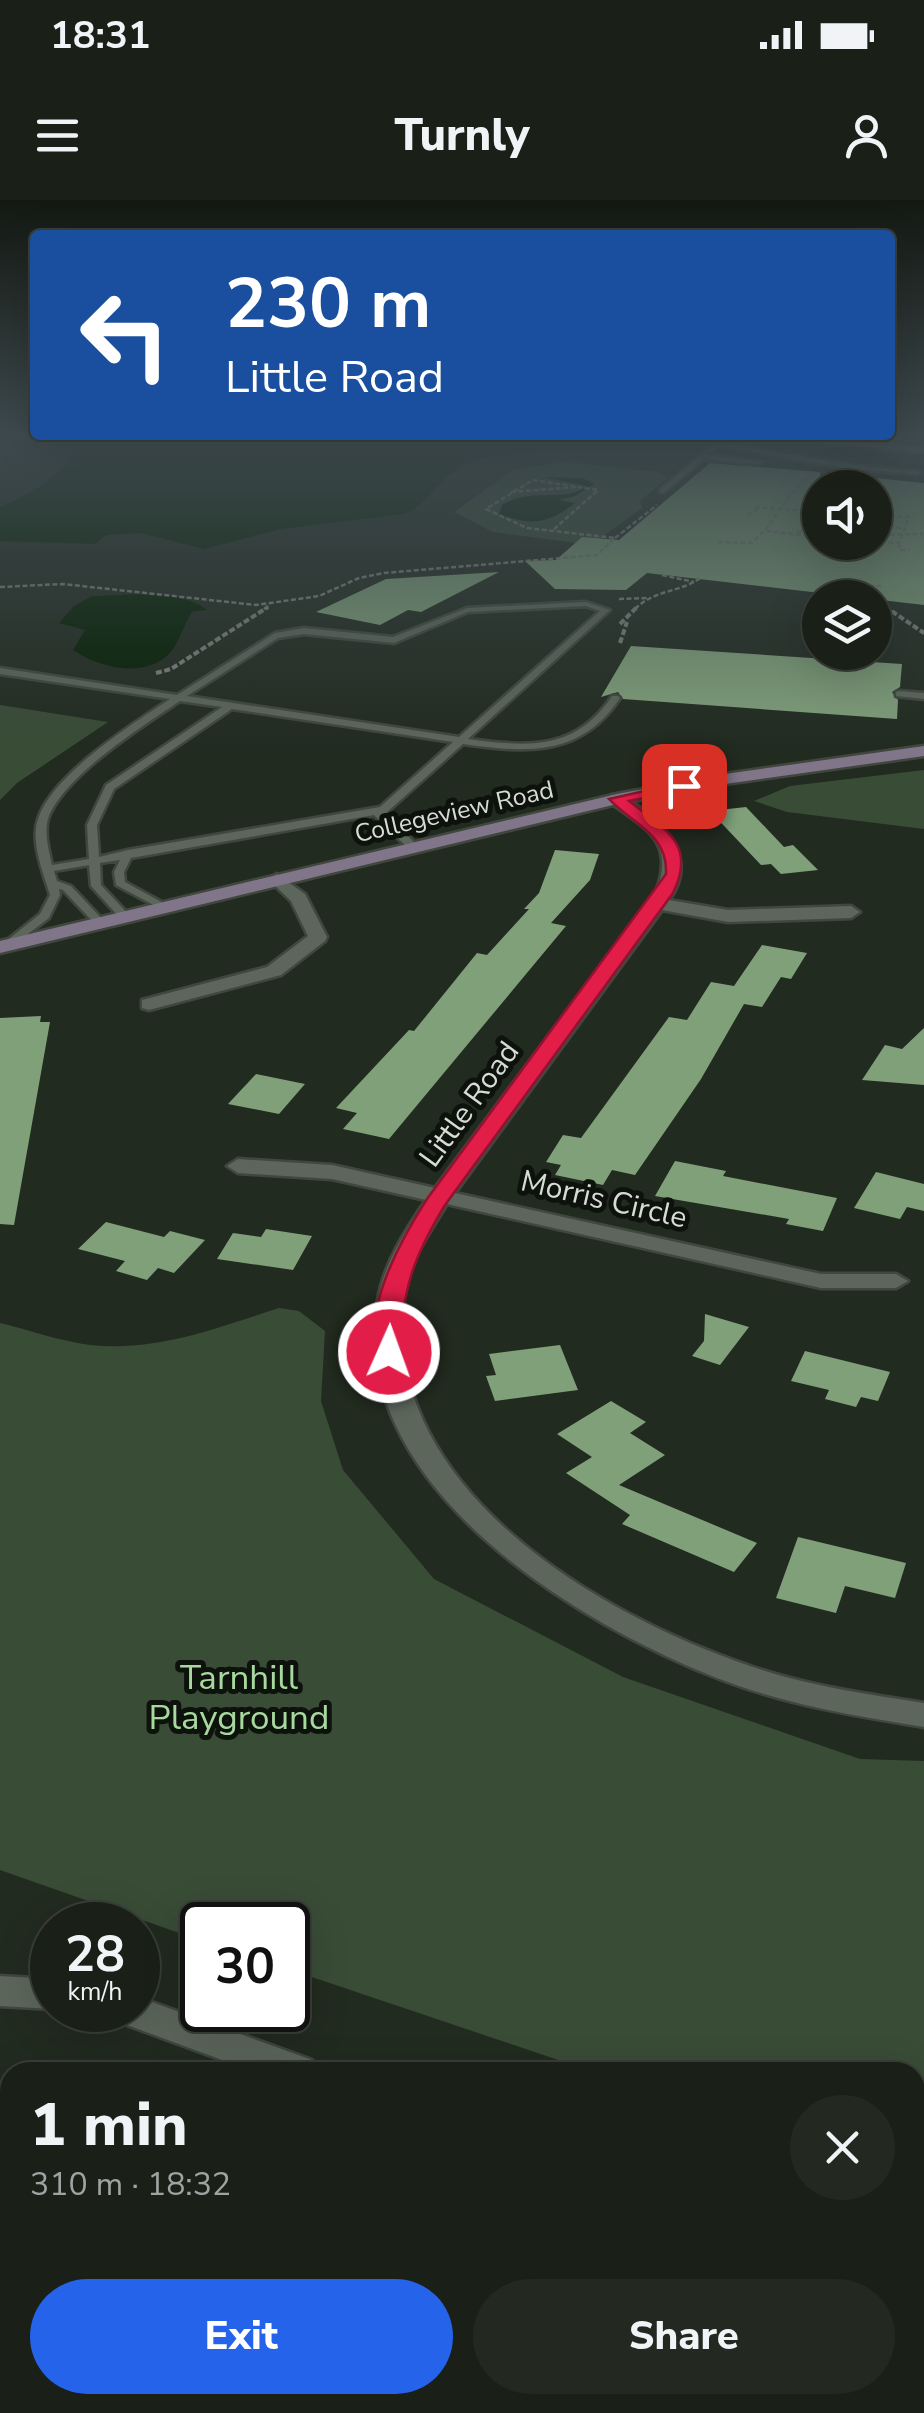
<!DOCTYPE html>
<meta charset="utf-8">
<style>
body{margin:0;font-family:"Nunito Sans",sans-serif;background:#232821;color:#f1f3f6;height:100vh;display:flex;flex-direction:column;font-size:38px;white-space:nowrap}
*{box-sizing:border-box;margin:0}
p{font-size:32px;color:#9fa3a2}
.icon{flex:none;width:55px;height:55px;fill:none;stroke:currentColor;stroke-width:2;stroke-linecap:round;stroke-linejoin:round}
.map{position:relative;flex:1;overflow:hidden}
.side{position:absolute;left:0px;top:1862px;width:925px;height:352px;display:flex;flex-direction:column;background:#1a2018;border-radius:30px 30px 0 0;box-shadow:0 10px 40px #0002,0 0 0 2px #383e37}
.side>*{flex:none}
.banner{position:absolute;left:30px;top:30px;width:865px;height:210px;border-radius:10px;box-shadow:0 10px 40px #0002,0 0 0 2px #383e37;background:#1a4fa0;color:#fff;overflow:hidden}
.fabs{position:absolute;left:802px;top:270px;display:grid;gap:20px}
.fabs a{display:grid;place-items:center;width:90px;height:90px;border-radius:50%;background:#1a2018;box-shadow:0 10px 40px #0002,0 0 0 2px #383e37;font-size:50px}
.speed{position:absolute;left:30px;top:1702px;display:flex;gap:20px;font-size:50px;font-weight:700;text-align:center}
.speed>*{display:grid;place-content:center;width:130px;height:130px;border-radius:50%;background:#1a2018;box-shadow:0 10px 40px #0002,0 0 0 2px #383e37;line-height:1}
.speed small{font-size:25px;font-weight:400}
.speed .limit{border:5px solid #111;border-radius:15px;background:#fff;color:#111}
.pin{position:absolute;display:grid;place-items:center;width:85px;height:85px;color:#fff;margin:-42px;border-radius:20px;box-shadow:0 5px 15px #0006}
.me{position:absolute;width:110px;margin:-55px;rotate:2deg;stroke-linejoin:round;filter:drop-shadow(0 0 8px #0008)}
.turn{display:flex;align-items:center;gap:35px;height:210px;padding:0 30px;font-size:45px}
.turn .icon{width:130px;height:130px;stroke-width:2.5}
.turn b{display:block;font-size:70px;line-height:85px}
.round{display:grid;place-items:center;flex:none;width:105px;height:105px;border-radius:52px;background:#232821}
.head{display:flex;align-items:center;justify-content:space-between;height:170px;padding:0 30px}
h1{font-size:60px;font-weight:800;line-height:75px}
.action{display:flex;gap:20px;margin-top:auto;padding:20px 30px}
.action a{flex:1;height:115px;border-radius:60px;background:#2563eb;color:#fff;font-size:40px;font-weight:800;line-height:115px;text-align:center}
.action a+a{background:#232821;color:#f1f3f6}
.status{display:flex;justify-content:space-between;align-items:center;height:70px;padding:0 50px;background:#1a2018;direction:ltr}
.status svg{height:28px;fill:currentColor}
header{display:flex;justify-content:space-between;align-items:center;height:130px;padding:0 30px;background:#1a2018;font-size:45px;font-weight:800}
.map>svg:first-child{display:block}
</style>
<div class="status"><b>18:31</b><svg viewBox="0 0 49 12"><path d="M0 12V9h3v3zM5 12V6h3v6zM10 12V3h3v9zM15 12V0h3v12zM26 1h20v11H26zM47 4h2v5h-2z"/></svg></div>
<header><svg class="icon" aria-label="menu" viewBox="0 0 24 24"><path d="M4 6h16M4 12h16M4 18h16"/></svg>Turnly<svg class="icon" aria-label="person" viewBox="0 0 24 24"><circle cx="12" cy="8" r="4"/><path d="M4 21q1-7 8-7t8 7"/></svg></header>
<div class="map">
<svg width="924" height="2213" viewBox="0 0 924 2213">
<rect width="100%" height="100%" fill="#222b20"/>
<!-- green -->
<g fill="#394c36">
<path d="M564,262L658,272L667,278L640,301L642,308L591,345L493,332L454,312L513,270Z"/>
<path d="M0,505L108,522L17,583L0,600Z"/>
<path d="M924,570V629L787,612L754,601L790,586Z"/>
<path d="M279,1108L299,1111L325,1131L321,1201L343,1270L434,1379L623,1477L860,1559L924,1561V1985L915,1981V1872H594L288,1769V1725H202V1741L0,1670V1123C29,1130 60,1141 90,1145C157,1152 217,1128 279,1108Z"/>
</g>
<!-- water -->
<g fill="#041f01">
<path d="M76,237H533L551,241C525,260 486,250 458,268C440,278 427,306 404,314L281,329L204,349L141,333L106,335L95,344L0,341V307C30,294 73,272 76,237Z"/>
<path d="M542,277L583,278L594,284L575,296L559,300L575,303C552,321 533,328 499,314L502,305C532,286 563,304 587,286Z"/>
<path d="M92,396C126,395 180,388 207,410L193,411C184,423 179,443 170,453C145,479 99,468 73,450L85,430L59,423L74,406Z"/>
</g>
<!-- building -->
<g fill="#80a07a">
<path d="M710,263L820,272V342L875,348V278L924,283V405L647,373L626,390L555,389L525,361L556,360L582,337L619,340Z"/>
<path d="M499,372L421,412L408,410L380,425L316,412L386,379Z"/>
<path d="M631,446L902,464L900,487L892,492L898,500L897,519L623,499L618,492L601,497Z"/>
<path d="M746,607L784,647L793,645L818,670L781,674L771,664L761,665L710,611Z"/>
<path d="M555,650L599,654L590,680L551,723L566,726L389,939L343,929L357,913L336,908L409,830L414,831L477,753L487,755L529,709H524L539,693Z"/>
<path d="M762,745L807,753L791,779L781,777L762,807L744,804L701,879L635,975L612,970L603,985L555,975L561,965L546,962L563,935L581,938L669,817L687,820L711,782L734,786Z"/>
<path d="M41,816L40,822H50L14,1025L0,1024V818Z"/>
<path d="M924,828V885L862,880L885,845L902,849Z"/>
<path d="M256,874L305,884L279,914L228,904Z"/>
<path d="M675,961L726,971L723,976L837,998L823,1031L786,1024L789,1019L655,996Z"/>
<path d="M876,972L924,984V1011L907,1007L900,1019L854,1008Z"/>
<path d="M106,1022L164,1037L170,1031L205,1040L174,1073L158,1068L147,1080L116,1071L125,1061L78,1049Z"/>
<path d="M266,1029L312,1036L293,1070L217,1059L233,1033L261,1037Z"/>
<path d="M705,1114L749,1127L720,1165L692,1156L704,1141Z"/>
<path d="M560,1145L578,1190L495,1201L486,1176L496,1175L489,1154Z"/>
<path d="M805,1151L890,1172L878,1201L861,1197L856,1207L825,1199L829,1190L791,1181Z"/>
<path d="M611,1201L646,1222L630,1233L665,1255L619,1285L757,1343L734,1372L622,1324L630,1315L566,1273L592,1257L557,1234Z"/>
<path d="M798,1337L906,1363L895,1398L845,1386L836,1413L776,1398Z"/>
</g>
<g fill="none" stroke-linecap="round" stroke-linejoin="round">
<!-- lane casing -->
<g stroke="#40473f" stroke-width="5">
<g id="lane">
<path d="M721,238L724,240L722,243L853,265L920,272L917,274L853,269L718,246L708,255L762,262L759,264L704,259L664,292H660V290Z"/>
<path d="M586,402L610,410L468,539C527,547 576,551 612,496H618L620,498C581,557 526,553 463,544L385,614L416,644V648H408L374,615L131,658L124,672L125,682L167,705L169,707L163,710L116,685L114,672L120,660L100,663L101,685L131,717L125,720L121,719L91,686L89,665L54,671L57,681L71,686L104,721V725H96L63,690L59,689L60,695L49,718L11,747H3L1,745L40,714L50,695C44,675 30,642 38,619C52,575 132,524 170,499L0,474V468L177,495L275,433L304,428L393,437L467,408ZM586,406L600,411L459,537L187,496L278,438L304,434L394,443L468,412ZM180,501L222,507L106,585L87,625L89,659L52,665C49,651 44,633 48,619C62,577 144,525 180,501ZM232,509L453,542L380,607L128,650L99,657L97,625L114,589Z"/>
<path d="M899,491L924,493V499L896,496V492Z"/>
</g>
</g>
<!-- street casing -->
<g stroke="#40473f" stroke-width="5">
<g id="street">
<path d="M611,595C623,594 629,600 639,607C672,631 696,662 669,700L728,710L851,706L860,712L851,718L728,722L662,710L455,993L821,1074H896L908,1081L896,1088H821L447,1004C429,1033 406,1066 402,1100C385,1290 598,1415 753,1467C808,1486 867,1494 924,1503V1527C857,1516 789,1505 725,1481C579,1426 340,1282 379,1094C386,1060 407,1028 426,1000L332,979L238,973L227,966L238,959L332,965L435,988L656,692C675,642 648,630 611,603Z"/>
<path d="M277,674L305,694L327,737L325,741L281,775L149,810L142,808V800L267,767L308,736L291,701L268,679Z"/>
<path d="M0,1776L52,1779V1809L0,1806Z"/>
<path d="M138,1797L312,1860L318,1872H255L116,1821L111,1810H138Z"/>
<path d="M915,2089L924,2092V2133L915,2130Z"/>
</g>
</g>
<!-- secondary casing -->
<g stroke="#40473f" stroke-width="5">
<g id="secondary">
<path d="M785,237L924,247V253L790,240Z"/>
<path d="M924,546V556L718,585L617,604L0,753V741L617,594L718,575Z"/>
</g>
</g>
<!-- path-far1 -->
<g stroke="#7b8279" stroke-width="2.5" stroke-dasharray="5 2.5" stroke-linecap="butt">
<path d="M511,292L577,287"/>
<path d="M755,307L820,312"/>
<path d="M747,315L759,308"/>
<path d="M875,316L909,317L899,343L875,342"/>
<path d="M875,321L902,329"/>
<path d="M766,331L820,337"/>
<path d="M797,332L820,328"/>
<path d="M875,335L923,334"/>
<path d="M615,338L657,305"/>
<path d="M718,342L751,343C775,324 784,297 808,277"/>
<path d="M899,343L900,350H909"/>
<path d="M662,375L694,382"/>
<path d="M0,387L63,384L256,405L319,396L359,378L384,373L597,355L615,338L527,328L486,309L533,280L598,290L552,331"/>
<path d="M853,387L870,398"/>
<path d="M865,394L872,386H881"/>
<path d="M619,399L647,398"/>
<path d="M875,401L889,409"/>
<path d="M264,409L269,406"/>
<path d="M635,409C655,389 680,393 702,377"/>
</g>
<!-- path -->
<g stroke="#7b8279" stroke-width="4" stroke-dasharray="6 2.5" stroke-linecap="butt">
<path d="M885,407L892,411"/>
<path d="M875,416L893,412L924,433"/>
<path d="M620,424L637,407"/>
<path d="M620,443L627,422"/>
<path d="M156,473L171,469L268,407"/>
</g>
<!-- lane -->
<use href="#lane" fill="#5c665a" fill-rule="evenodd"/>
<!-- street -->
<use href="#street" fill="#5c665a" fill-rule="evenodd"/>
<!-- secondary -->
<use href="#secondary" fill="#817589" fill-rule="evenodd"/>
</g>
<!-- sky -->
<linearGradient id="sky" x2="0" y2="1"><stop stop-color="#131812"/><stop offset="0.43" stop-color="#3e4a4e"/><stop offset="1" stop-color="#3e4a4e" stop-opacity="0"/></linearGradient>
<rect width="924" height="547" fill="url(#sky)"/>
<!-- route -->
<path fill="#e11d48" stroke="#92132f" stroke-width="2.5" d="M684,582L692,586L690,589L629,601C665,629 697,644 673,693L445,1005C413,1058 402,1090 400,1152L389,1160L380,1158C359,1113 403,1036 427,999L666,674C668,634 634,625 609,599Z"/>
<g text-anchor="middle" stroke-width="10" stroke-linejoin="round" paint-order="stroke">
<!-- far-street labels -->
<g font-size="25" fill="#d6dcd5" stroke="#0e120d">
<text transform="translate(454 611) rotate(-13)" y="9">Collegeview Road</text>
</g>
<!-- street labels -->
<g font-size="30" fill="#d6dcd5" stroke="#0e120d">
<text transform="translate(469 904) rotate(-54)" y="10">Little Road</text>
<text transform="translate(604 999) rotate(13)" y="10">Morris Circle</text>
</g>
<!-- near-park labels -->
<g font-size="35" fill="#a7d99e" stroke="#0e120d">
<text x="239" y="1489">Tarnhill<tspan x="239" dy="40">Playground</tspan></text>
</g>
</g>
</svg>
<div class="fabs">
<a><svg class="icon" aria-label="sound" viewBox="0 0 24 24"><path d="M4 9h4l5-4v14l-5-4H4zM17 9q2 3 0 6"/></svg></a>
<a><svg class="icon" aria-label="layers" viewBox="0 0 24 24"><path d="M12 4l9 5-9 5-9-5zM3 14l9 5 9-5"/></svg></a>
</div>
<div class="speed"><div>28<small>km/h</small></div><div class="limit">30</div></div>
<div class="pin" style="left:684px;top:586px;background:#d93025"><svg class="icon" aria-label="arrive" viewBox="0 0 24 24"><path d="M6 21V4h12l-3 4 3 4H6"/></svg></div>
<svg class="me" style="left:389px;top:1152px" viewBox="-20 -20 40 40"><circle r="17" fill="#e11d48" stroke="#fff" stroke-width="3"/><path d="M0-11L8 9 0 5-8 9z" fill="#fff"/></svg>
<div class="banner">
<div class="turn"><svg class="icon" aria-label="left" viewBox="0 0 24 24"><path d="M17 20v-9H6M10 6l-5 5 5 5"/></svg><div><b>230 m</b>Little Road</div></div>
</div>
<section class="side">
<div class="head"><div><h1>1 min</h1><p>310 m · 18:32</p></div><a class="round"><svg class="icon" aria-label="close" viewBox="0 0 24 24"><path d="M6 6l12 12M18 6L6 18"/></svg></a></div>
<div class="action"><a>Exit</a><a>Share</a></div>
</section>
</div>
